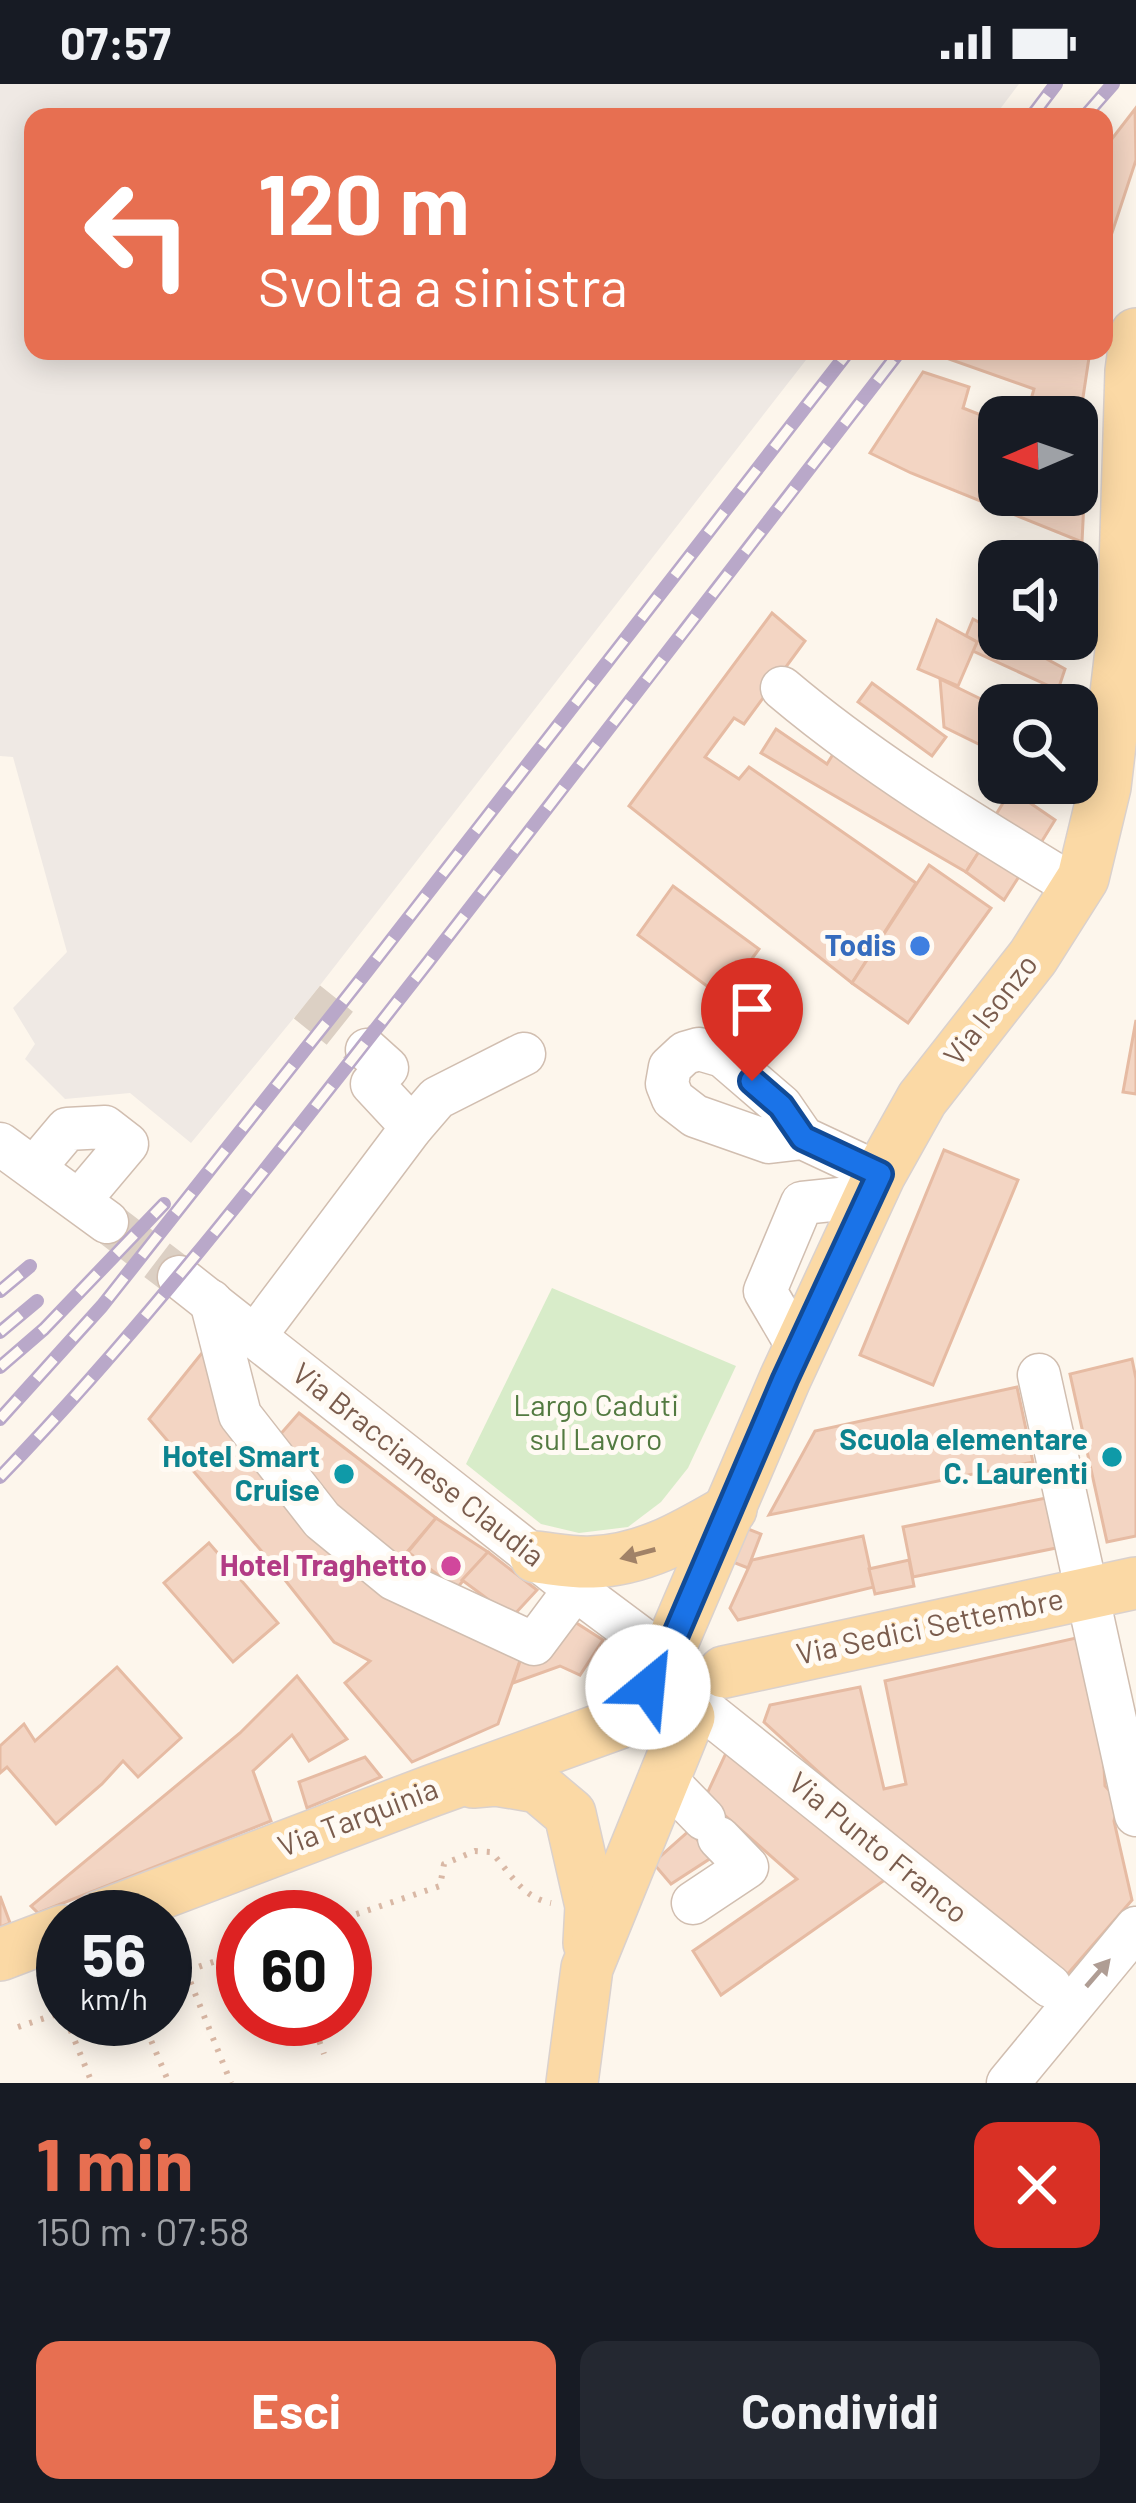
<!DOCTYPE html>
<html lang="it">
<meta charset="utf-8">
<style>
body{margin:0;font-family:Barlow,sans-serif;background:#242831;color:#f1f3f6;height:100vh;display:flex;flex-direction:column;font-size:45px;white-space:nowrap}
*{box-sizing:border-box;margin:0}
p{font-size:39px;color:#9ea1a6}
.icon{flex:none;width:66px;height:66px;fill:none;stroke:currentColor;stroke-width:2;stroke-linecap:round;stroke-linejoin:round}
.map{position:relative;height:1999px;overflow:hidden}
.details{display:flex;flex-direction:column;background:#171b24;flex:1}
.details>*{flex:none}
.guide{position:absolute;left:24px;top:24px;width:1089px;height:252px;border-radius:24px;box-shadow:0 6px 30px #0003;background:#e76f51;color:#fff;overflow:hidden}
.needle{width:78px;rotate:268deg}
.fabs{position:absolute;left:978px;top:312px;display:grid;gap:24px}
.fabs a{display:grid;place-items:center;width:120px;height:120px;border-radius:24px;background:#171b24;box-shadow:0 6px 30px #0003;font-size:60px}
.speed{position:absolute;left:36px;top:1806px;display:flex;gap:24px;font-size:60px;font-weight:700;text-align:center}
.speed>*{display:grid;place-content:center;width:156px;height:156px;border-radius:50%;background:#171b24;box-shadow:0 6px 30px #0003;line-height:1}
.speed small{font-size:30px;font-weight:400}
.speed .limit{border:18px solid #d22;background:#fff;color:#111}
.pin{position:absolute;display:grid;place-items:center;width:102px;height:102px;color:#fff;margin:-123px -51px;border-radius:50% 50% 50% 0;rotate:-45deg;box-shadow:0 0 12px #0007}
.pin .icon{rotate:45deg}
.me{position:absolute;width:132px;margin:-66px;rotate:28deg;stroke-linejoin:round;filter:drop-shadow(0 0 9px #0008)}
.turn{display:flex;align-items:center;gap:42px;height:252px;padding:0 36px;font-size:54px}
.turn .icon{width:156px;height:156px;stroke-width:2.5}
.turn b{display:block;font-size:84px;line-height:102px}
.round{display:grid;place-items:center;flex:none;width:126px;height:126px;border-radius:24px;background:#242831}
.overview{display:flex;align-items:center;justify-content:space-between;height:204px;padding:0 36px}
h1{font-size:72px;font-weight:700;line-height:90px;color:#e76f51}
.cta{display:flex;gap:24px;margin-top:auto;padding:24px 36px}
.cta a{flex:1;height:138px;border-radius:24px;background:#e76f51;color:#fff;font-size:48px;font-weight:700;line-height:138px;text-align:center}
.cta a+a{background:#242831;color:#f1f3f6}
.status{display:flex;justify-content:space-between;align-items:center;height:84px;padding:0 60px;background:#171b24;direction:ltr}
.status svg{height:33px;fill:currentColor}
.map>svg:first-child{display:block}
</style>
<div class="status"><b>07:57</b><svg viewBox="0 0 49 12"><path d="M0 12V9h3v3zM5 12V6h3v6zM10 12V3h3v9zM15 12V0h3v12zM26 1h20v11H26zM47 4h2v5h-2z"/></svg></div>
<div class="map">
<svg width="1136" height="1999" viewBox="0 0 1136 1999">
<rect width="100%" height="100%" fill="#fdf6ec"/>
<!-- industrial -->
<path fill="#efe9e4" d="M0,0H1019L994,33H33V267H813L307,918L191,1059L130,1009L65,1015L25,975L35,960L13,924L67,868L13,673L0,672Z"/>
<!-- green -->
<path fill="#d8ecc9" d="M552,1204L736,1282L688,1384L661,1418L628,1443L579,1449L541,1440L466,1380Z"/>
<!-- building -->
<g fill="#f3d5c3" stroke="#e6bba3" stroke-width="3">
<path d="M1135,25L1136,76L1104,173V65Z"/>
<path d="M950,267H1090L1082,320L1081,357L1077,356V333H1026L1034,305L946,274Z"/>
<path d="M923,288L969,303L963,324L999,338V411H1077V392L1085,396L1082,458L911,389L870,369Z"/>
<path d="M772,529L805,557L744,640L734,634L705,673L739,695L749,683L916,799L852,899L629,722Z"/>
<path d="M973,535L999,549V555H1010L1065,585L1058,606L973,567L977,558L966,552Z"/>
<path d="M937,536L977,558L958,602L918,585Z"/>
<path d="M940,595L999,624V670L944,643Z"/>
<path d="M872,599L946,653L932,672L858,618Z"/>
<path d="M776,645L827,680L835,667L987,755L966,788L761,669Z"/>
<path d="M1011,706L1055,736L1034,770L989,742Z"/>
<path d="M987,755L1027,780L1004,816L966,788Z"/>
<path d="M929,781L991,824L908,939L852,899Z"/>
<path d="M673,802L759,865L723,914L638,851Z"/>
<path d="M1136,936V1010L1123,1008Z"/>
<path d="M944,1066L1018,1096L933,1301L860,1271Z"/>
<path d="M210,1259L392,1511L523,1568L498,1640L412,1678L345,1599L370,1577L334,1558L270,1477L149,1335Z"/>
<path d="M1132,1275L1136,1295V1452L1107,1458L1070,1290Z"/>
<path d="M1017,1303L1033,1378L769,1431L815,1347Z"/>
<path d="M299,1329L436,1434L396,1481L340,1427L278,1353Z"/>
<path d="M1046,1414L1056,1464L913,1493L903,1443Z"/>
<path d="M436,1434L488,1468L456,1505L408,1468Z"/>
<path d="M738,1441L761,1450L748,1484L725,1475Z"/>
<path d="M863,1452L874,1503L738,1536L730,1524L752,1476Z"/>
<path d="M209,1459L278,1539L233,1578L164,1499Z"/>
<path d="M488,1468L537,1506L512,1533L462,1496Z"/>
<path d="M909,1476L914,1502L875,1510L869,1485Z"/>
<path d="M567,1533L603,1556L580,1591L560,1582L513,1599L523,1568Z"/>
<path d="M1076,1554L1103,1664L1105,1702L1119,1717L1114,1737L1132,1816L1065,1893L883,1747L764,1638L770,1621L860,1603L884,1705L906,1700L885,1597Z"/>
<path d="M117,1583L181,1654L138,1693L123,1677L102,1700L56,1740L7,1683L0,1689V1662L24,1640L35,1657Z"/>
<path d="M297,1592L347,1655L309,1677L292,1651L253,1687L271,1737L38,1829L31,1822L240,1649Z"/>
<path d="M726,1669L889,1793L721,1911L693,1867L797,1795L705,1714Z"/>
<path d="M365,1673L381,1693L307,1724L299,1698Z"/>
<path d="M690,1746L711,1774L671,1800L653,1779Z"/>
<path d="M0,1812L10,1839L0,1843Z"/>
</g>
<g fill="none" stroke-linecap="round" stroke-linejoin="round">
<!-- minor-tunnel -->
<g stroke="#dcd0c4" stroke-width="42" stroke-dasharray="42 21" stroke-linecap="butt">
<path d="M307,918L367,966"/>
<path d="M107,1138L179,1193"/>
</g>
<!-- minor casing -->
<g stroke="#d1beb0" stroke-width="45">
<g id="minor">
<path d="M782,604C873,681 975,742 1077,804"/>
<path d="M367,966L387,984L372,1000L412,1043"/>
<path d="M803,1054L769,1058L695,1032L673,1015L667,1000L670,983L685,969L699,965L723,972L781,1022L803,1054L880,1090"/>
<path d="M0,1060L107,1138"/>
<path d="M35,1083L67,1045L105,1043L127,1060L79,1117"/>
<path d="M179,1193L575,1505L658,1567"/>
<path d="M211,1217L240,1331L322,1436L394,1495L534,1560L575,1505"/>
<path d="M255,1252L412,1043L437,1014L524,970"/>
<path d="M799,1265L765,1207L802,1119L869,1112"/>
<path d="M1039,1291L1136,1731"/>
<path d="M706,1627L1050,1902"/>
<path d="M665,1695L704,1735"/>
<path d="M693,1819L747,1783L719,1754"/>
<path d="M1008,1999L1136,1844"/>
</g>
</g>
<!-- major casing -->
<g stroke="#dad1cd" stroke-width="54">
<g id="major">
<path d="M536,1473C554,1475 574,1479 592,1478C645,1476 686,1451 731,1425"/>
<path d="M673,1557L785,1295L880,1090L922,1015L1033,873L1083,794L1105,703L1123,550L1131,287L1136,250"/>
<path d="M724,1588L1136,1499"/>
<path d="M473,1698L496,1696L538,1703L570,1730L591,1822L589,1859"/>
<path d="M99,1833L431,1707L619,1639L653,1615"/>
<path d="M0,1871L63,1847"/>
<path d="M572,1999L587,1884L689,1633"/>
</g>
</g>
<!-- path -->
<g stroke="#d9b8a5" stroke-width="6" stroke-dasharray="3 9" stroke-linecap="butt">
<path d="M345,1834L440,1802L444,1780L475,1767L491,1768C511,1789 521,1813 551,1819"/>
<path d="M186,1887L231,1999"/>
<path d="M165,1894L243,1868"/>
<path d="M66,1935L92,1999"/>
<path d="M142,1935L169,1999"/>
<path d="M311,1935L324,1970"/>
<path d="M18,1943L63,1928"/>
</g>
<!-- minor -->
<use href="#minor" stroke="#fff" stroke-width="42"/>
<!-- major -->
<use href="#major" stroke="#fbd9a5" stroke-width="51"/>
<!-- rail casing -->
<g stroke="#b9a8c9" stroke-width="14">
<g id="rail">
<path d="M1031,33L1056,0"/>
<path d="M1084,33L1113,0"/>
<path d="M0,1207L30,1182"/>
<path d="M0,1248L37,1217"/>
<path d="M0,1283L44,1245L164,1120"/>
<path d="M0,1335L102,1222L364,891L849,267"/>
<path d="M0,1393C155,1232 291,1053 429,877C586,674 743,471 900,267"/>
</g>
</g>
<!-- rail -->
<use href="#rail" stroke="#fffaf3" stroke-width="9" stroke-dasharray="27" stroke-linecap="butt"/>
</g>
<!-- one-way arrows -->
<defs><path id="oneway-solid" d="M-6-.8H1V-3.2L6.5 0L1 3.2V.8H-6Z" transform="scale(3)"/></defs>
<use fill="#a18267" href="#oneway-solid" transform="translate(638 1470) rotate(165)"/>
<use fill="#af9d94" href="#oneway-solid" transform="translate(1098 1889) rotate(-49)"/>
<g fill="none" stroke-linecap="round" stroke-linejoin="round">
<!-- route casing -->
<g stroke="#114b97" stroke-width="30">
<path id="route" d="M648,1603C645,1581 653,1568 673,1557L785,1295L880,1090L803,1054L781,1022L752,997"/>
</g>
<!-- route -->
<use href="#route" stroke="#1a73e8" stroke-width="21"/>
</g>
<!-- markers -->
<circle fill="#3f7fe0" stroke="#fffaf3" stroke-width="4.5" cx="920" cy="862" r="12"/>
<g fill="#0f9aa8" stroke="#fffaf3" stroke-width="4.5">
<circle cx="1112" cy="1373" r="12"/>
<circle cx="344" cy="1390" r="12"/>
</g>
<circle fill="#d1479c" stroke="#fffaf3" stroke-width="4.5" cx="451" cy="1482" r="12"/>
<g text-anchor="middle" stroke-width="10" stroke-linejoin="round" paint-order="stroke">
<!-- shop labels -->
<g font-size="30" font-weight="bold" fill="#366cbe" stroke="#fffaf3" text-anchor="end">
<text x="896" y="872">Todis</text>
</g>
<!-- street labels -->
<g font-size="30" fill="#7a5c4d" stroke="#fffaf3">
<text transform="translate(991 926) rotate(-52)" y="10">Via Isonzo</text>
<text transform="translate(418 1381) rotate(38)" y="10">Via Braccianese Claudia</text>
<text transform="translate(930 1543) rotate(-12)" y="10">Via Sedici Settembre</text>
<text transform="translate(358 1734) rotate(-21)" y="10">Via Tarquinia</text>
<text transform="translate(878 1764) rotate(39)" y="10">Via Punto Franco</text>
</g>
<!-- park labels -->
<g font-size="30" fill="#537a41" stroke="#fffaf3">
<text x="596" y="1332">Largo Caduti<tspan x="596" dy="34">sul Lavoro</tspan></text>
</g>
<!-- culture labels -->
<g font-size="30" font-weight="bold" fill="#0d838f" stroke="#fffaf3" text-anchor="end">
<text x="1088" y="1366">Scuola elementare<tspan x="1088" dy="34">C. Laurenti</tspan></text>
<text x="320" y="1383">Hotel Smart<tspan x="320" dy="34">Cruise</tspan></text>
</g>
<!-- hotel labels -->
<g font-size="30" font-weight="bold" fill="#b23c85" stroke="#fffaf3" text-anchor="end">
<text x="427" y="1492">Hotel Traghetto</text>
</g>
</g>
</svg>
<div class="fabs">
<a><svg class="needle" viewBox="-14 -14 28 28"><path d="M0-13l5 13h-10z" fill="#e53935"/><path d="M0 13l5-13h-10z" fill="#9ea1a6"/></svg></a>
<a><svg class="icon" aria-label="sound" viewBox="0 0 24 24"><path d="M4 9h4l5-4v14l-5-4H4zM17 9q2 3 0 6"/></svg></a>
<a><svg class="icon" aria-label="search" viewBox="0 0 24 24"><circle cx="10" cy="10" r="6"/><path d="M15 15l6 6"/></svg></a>
</div>
<div class="speed"><div>56<small>km/h</small></div><div class="limit">60</div></div>
<div class="pin" style="left:752px;top:997px;background:#d93025"><svg class="icon" aria-label="arrive" viewBox="0 0 24 24"><path d="M6 21V4h12l-3 4 3 4H6"/></svg></div>
<svg class="me" style="left:648px;top:1603px" viewBox="-20 -20 40 40"><circle r="19" fill="#fff"/><path d="M0-13L10 11 0 6-10 11z" fill="#1a73e8"/></svg>
<div class="guide">
<div class="turn"><svg class="icon" aria-label="left" viewBox="0 0 24 24"><path d="M17 20v-9H6M10 6l-5 5 5 5"/></svg><div><b>120 m</b>Svolta a sinistra</div></div>
</div>
</div>
<section class="details">
<div class="overview"><div><h1>1 min</h1><p>150 m · 07:58</p></div><a class="round" style="background:#d93025;color:#fff"><svg class="icon" aria-label="close" viewBox="0 0 24 24"><path d="M6 6l12 12M18 6L6 18"/></svg></a></div>
<div class="cta"><a>Esci</a><a>Condividi</a></div>
</section>
